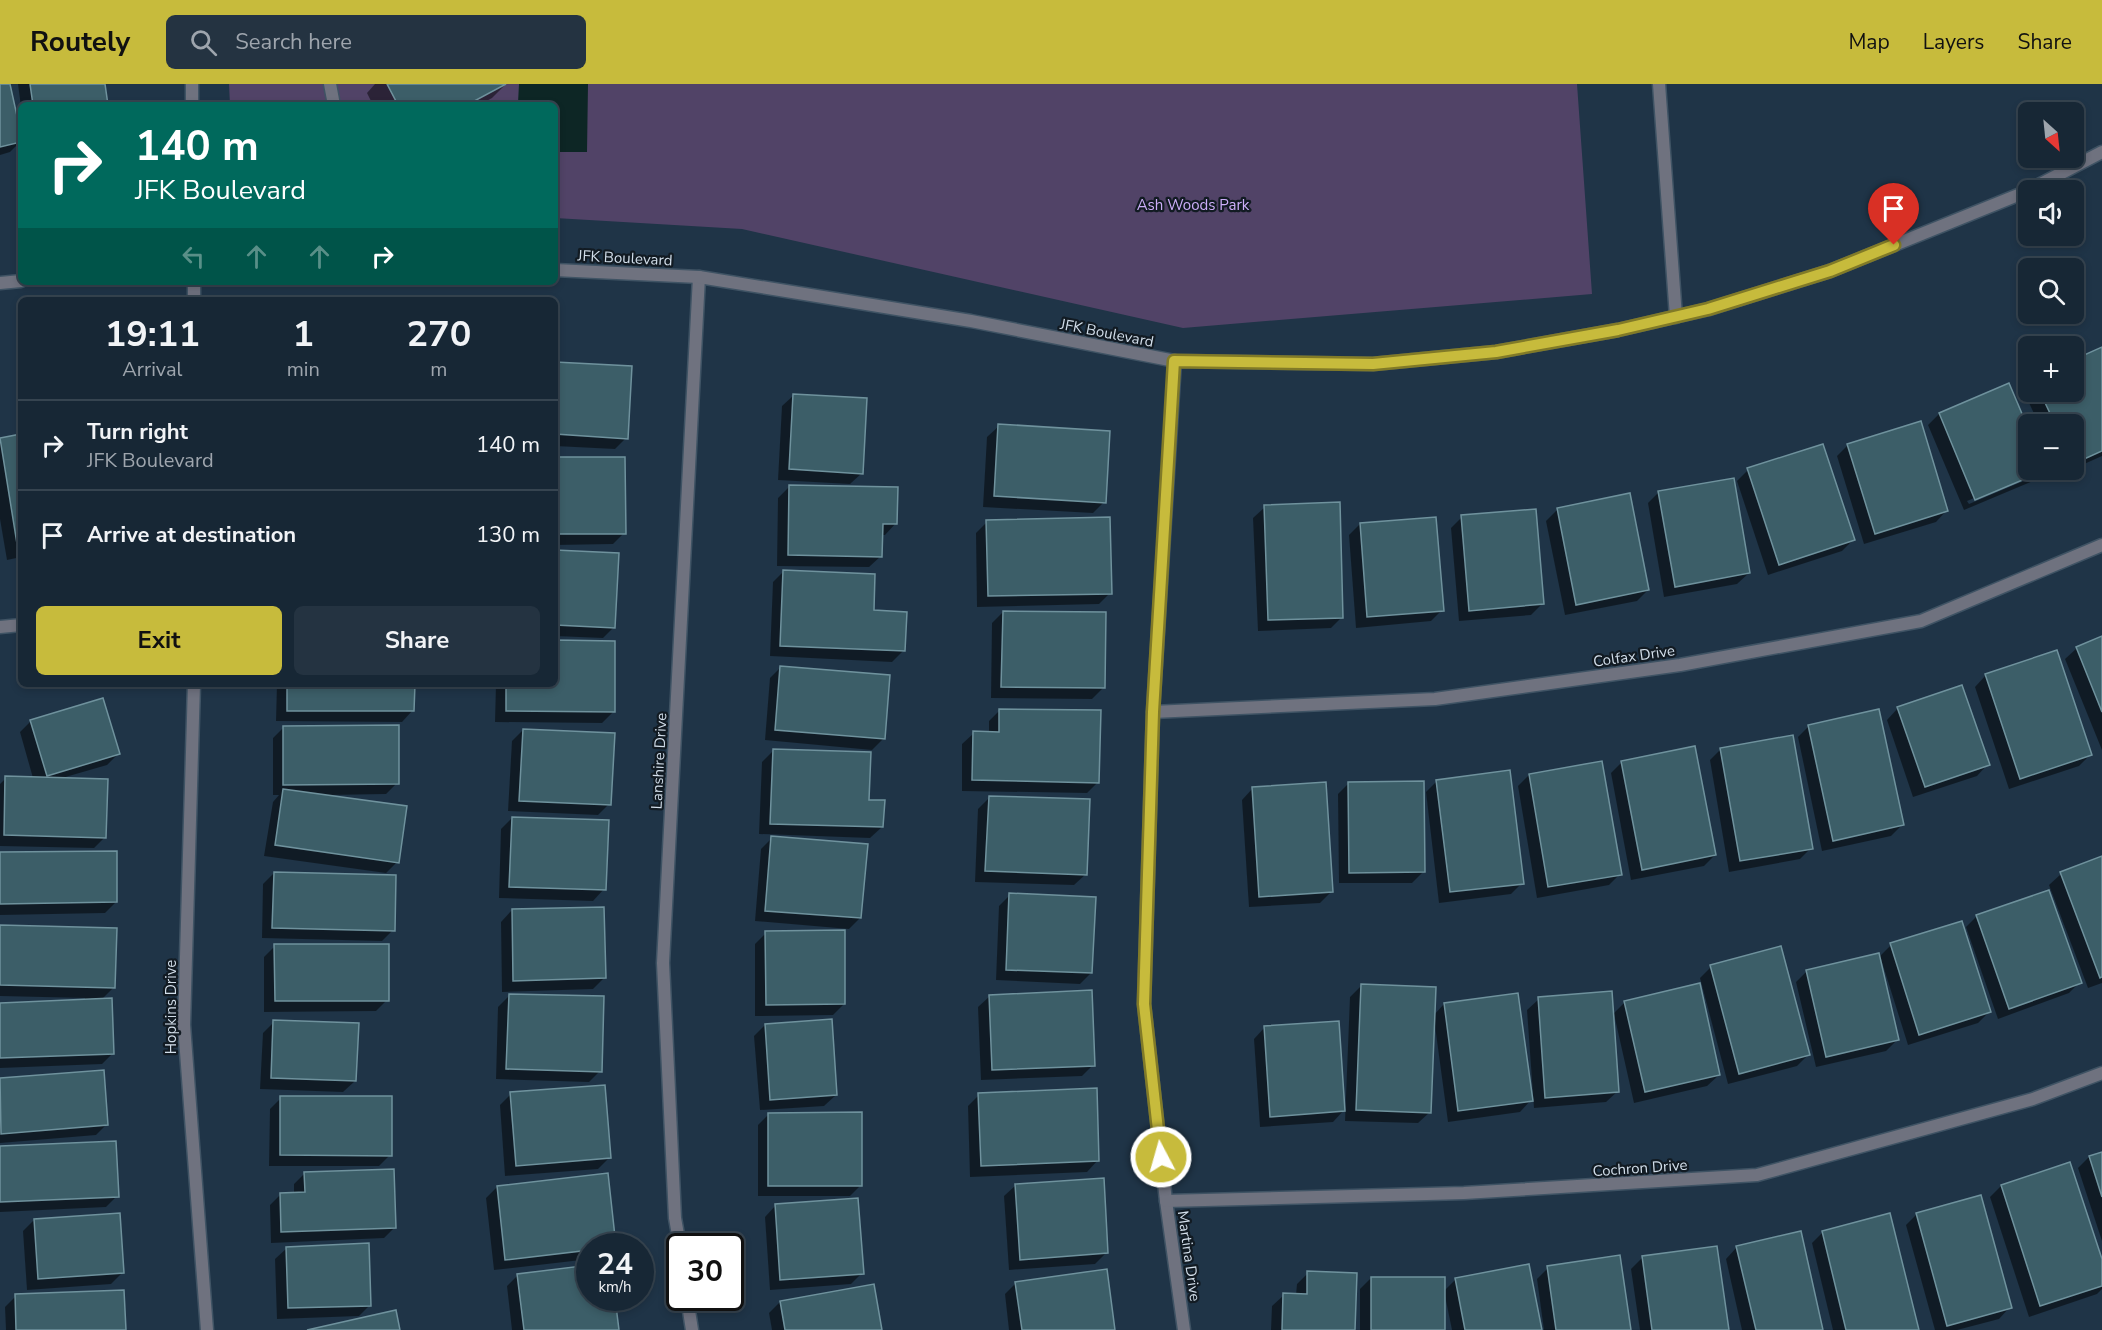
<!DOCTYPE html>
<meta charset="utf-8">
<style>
body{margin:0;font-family:"Nunito Sans",sans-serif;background:#243341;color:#f1f3f6;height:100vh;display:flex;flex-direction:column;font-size:22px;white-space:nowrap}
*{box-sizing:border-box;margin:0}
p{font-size:20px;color:#9ea5ad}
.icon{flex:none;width:33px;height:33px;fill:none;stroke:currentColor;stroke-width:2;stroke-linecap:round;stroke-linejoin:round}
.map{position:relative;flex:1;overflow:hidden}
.drawer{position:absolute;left:18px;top:213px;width:540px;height:390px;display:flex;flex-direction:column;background:#172735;border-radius:9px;box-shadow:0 3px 9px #0003,0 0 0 2px #364450}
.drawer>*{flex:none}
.guide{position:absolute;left:18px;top:18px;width:540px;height:183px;border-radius:9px;box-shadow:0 3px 9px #0003,0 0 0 2px #364450;background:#00695c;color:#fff;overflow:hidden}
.needle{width:39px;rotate:153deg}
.tools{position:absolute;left:2018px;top:18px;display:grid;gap:12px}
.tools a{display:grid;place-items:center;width:66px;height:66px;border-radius:9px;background:#172735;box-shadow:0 3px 9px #0003,0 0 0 2px #364450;font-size:30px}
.speed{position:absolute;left:576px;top:1149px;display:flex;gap:12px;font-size:30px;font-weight:700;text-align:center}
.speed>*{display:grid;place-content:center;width:78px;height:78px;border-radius:50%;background:#172735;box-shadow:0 3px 9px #0003,0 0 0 2px #364450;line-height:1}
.speed small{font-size:15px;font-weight:400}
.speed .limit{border:3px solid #111;border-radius:9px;background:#fff;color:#111}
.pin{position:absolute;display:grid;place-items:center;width:51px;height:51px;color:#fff;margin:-62px -26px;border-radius:50% 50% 50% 0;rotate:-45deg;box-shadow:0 0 6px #0007}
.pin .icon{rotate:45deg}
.me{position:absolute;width:66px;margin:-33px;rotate:354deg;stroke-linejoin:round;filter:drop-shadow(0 0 4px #0008)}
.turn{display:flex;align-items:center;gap:21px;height:126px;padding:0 18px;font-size:27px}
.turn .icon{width:78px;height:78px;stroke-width:2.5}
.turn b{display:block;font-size:42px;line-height:51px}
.lanes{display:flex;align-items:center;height:57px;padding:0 18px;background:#0003;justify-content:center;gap:30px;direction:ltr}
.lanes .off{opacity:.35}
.eta{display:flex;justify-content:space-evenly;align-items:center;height:102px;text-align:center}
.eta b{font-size:36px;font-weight:700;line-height:42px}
.cta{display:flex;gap:12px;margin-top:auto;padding:12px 18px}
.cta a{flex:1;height:69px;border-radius:9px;background:#c7bb3c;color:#111;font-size:24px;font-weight:700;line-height:69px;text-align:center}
.cta a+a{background:#243341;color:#f1f3f6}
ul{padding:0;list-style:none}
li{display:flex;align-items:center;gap:18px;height:90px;padding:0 18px;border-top:2px solid #364450}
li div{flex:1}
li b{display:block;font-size:22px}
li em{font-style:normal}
header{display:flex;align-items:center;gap:36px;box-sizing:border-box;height:84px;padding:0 30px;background:#c7bb3c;color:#111}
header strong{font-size:28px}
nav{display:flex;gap:33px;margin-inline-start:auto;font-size:21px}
.search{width:420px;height:54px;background:#243341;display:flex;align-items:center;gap:15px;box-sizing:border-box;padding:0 21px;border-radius:9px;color:#9ea5ad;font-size:22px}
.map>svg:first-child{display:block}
</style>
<header>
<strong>Routely</strong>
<div class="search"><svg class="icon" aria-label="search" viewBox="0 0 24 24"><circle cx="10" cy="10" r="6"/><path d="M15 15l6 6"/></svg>Search here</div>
<nav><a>Map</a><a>Layers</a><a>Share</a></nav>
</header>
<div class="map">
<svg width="2102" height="1246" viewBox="0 0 2102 1246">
<rect width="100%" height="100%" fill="#1f3447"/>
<!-- green -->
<path fill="#514367" d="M229,0H1577L1592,210L1183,244L742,145L555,134V21H230Z"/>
<!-- water -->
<path fill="#0d2625" d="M519,0H588L587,68H555V21H509V19H518Z"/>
<!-- shadow -->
<g fill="#0007" fill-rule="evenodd">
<path d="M0,0H9L21,57L10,68L0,71Z"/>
<path d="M18,0H103L106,21H21V23Z"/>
<path d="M375,0H506L492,14L479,21H373L367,9Z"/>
<path d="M2102,268V372L2073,385V340H2039L2023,306L2028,302V308H2073V278Z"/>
<path d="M555,279L626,354L615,365L555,362Z"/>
<path d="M794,311L862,389L850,400L778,396L782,322Z"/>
<path d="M1939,330L2028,348V386H2044L2033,397L1964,426L1928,341ZM2033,390V393L1969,420L1967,417Z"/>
<path d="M999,342L1104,418L1093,429L983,423L987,353Z"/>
<path d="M21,352V473L7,476L0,435V356Z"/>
<path d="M1848,361L1947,426L1936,438L1864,460L1837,372Z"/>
<path d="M555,375L624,449L613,460L555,461Z"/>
<path d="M1748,386L1853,456L1842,467L1768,491L1737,397Z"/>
<path d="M2060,386H2072L2062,390Z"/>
<path d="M789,403L896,439L885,451H881V472L869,483L777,482L778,414Z"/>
<path d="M1659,408L1749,489L1737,500L1664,513L1648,419Z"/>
<path d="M1265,423L1342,533L1331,544L1258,547L1253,434Z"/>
<path d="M1557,426L1648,506L1637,517L1565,531L1546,437Z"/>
<path d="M1462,433L1542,520L1531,531L1459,537L1451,444Z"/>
<path d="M987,438L1110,509L1099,520L977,523L976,449Z"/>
<path d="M1360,440L1442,526L1431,537L1356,544L1349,451Z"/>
<path d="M555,468L614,543L603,554L555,552Z"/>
<path d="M784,487L872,528L904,566L892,578L770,572L773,498Z"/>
<path d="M1003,528L1104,603L1092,615L991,614L992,539Z"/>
<path d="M2102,554V666L2065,575L2077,564Z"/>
<path d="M555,558L613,628L602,639L495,638L496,600H555Z"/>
<path d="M781,583L883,655L872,666L765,656L770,594Z"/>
<path d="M1986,591L2090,671L2079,682L2009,705L1975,603Z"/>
<path d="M277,600H413V626L402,638L276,637Z"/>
<path d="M1898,624L1988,680L1977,692L1913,713L1887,636Z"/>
<path d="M1000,626L1098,698L1087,709L962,707V660L974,649H989V637Z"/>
<path d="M31,637L118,670L107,681L62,694L105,753L94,764L0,762V700L6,694H33L20,648Z"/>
<path d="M1809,642L1902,741L1891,752L1822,767L1798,653Z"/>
<path d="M284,643L397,699L386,710L328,711L397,778L386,789L264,772L273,718L279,711H273V654Z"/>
<path d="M523,646L609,720L598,731L508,727L512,657Z"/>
<path d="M1721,665L1811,764L1800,775L1729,788L1710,676Z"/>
<path d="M773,667L882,743L870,754L759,750L762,678Z"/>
<path d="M1622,678L1715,771L1704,782L1631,796L1611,689Z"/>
<path d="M1529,691L1620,790L1609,801L1537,814L1518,702Z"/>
<path d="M1437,697L1522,799L1511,810L1439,819L1426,708Z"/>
<path d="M1349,699L1423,788L1412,799H1339L1338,710Z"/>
<path d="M1253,704L1331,808L1320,819L1249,823L1242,716Z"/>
<path d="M989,714L1086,790L1074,801L975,798L978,725Z"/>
<path d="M512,734L604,805L593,817L499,814L501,745Z"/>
<path d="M772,754L860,834L849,845L755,837L761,765Z"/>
<path d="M0,770L116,818L105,829L0,831Z"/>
<path d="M2102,774V899L2088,904L2049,801L2061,790Z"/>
<path d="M274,789L393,846L382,857L262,854L263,800Z"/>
<path d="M1010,811L1091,889L1080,900L996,896L999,822Z"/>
<path d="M512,826L604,894L593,905L502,908L501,838Z"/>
<path d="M1977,832L2080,898L2069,909L1998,935L1966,843Z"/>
<path d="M0,843L113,904L101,916L113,969L102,980L0,984V920L85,917V914L0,912Z"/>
<path d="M766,849L844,920L833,931L755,932V860Z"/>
<path d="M1891,861L1989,928L1978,939L1908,961L1881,875H1879L1897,956L1886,967L1816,983L1796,898L1807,887L1878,874Z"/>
<path d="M275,862L387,916L376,927L264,928V873Z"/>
<path d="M1711,883L1808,971L1797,982L1728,1000L1700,894Z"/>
<path d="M1361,902L1433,932L1444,920L1531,1016L1520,1028L1448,1038L1435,942H1433L1430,1028L1418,1039L1345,1037L1350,913Z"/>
<path d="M510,911L600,987L589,998L496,995L498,923Z"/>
<path d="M990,912L1093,981L1082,992L981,996L978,923Z"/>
<path d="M1539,915L1612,931L1625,918L1719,991L1707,1002L1634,1019L1614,930L1612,931L1618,1007L1606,1018L1534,1024L1527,926Z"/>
<path d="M274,938L355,997L343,1008L260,1005L263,949Z"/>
<path d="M765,941L836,1011L824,1022L760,1026L754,952Z"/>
<path d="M1265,943L1345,1025L1333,1038L1260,1043L1254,955Z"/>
<path d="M103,988L107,1040L96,1051L0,1059V996Z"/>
<path d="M511,1010L609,1074L598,1085L505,1092L500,1021Z"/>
<path d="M979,1011L1098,1076L1087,1088L970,1093L968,1022Z"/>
<path d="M281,1014L390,1071L379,1082H269L270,1025Z"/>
<path d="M769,1030L861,1101L850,1112H758V1041Z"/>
<path d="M0,1064L117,1112L106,1123L0,1128Z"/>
<path d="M2102,1069V1157L2078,1084L2089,1073Z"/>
<path d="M2069,1080L2102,1180V1205L2097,1210L2029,1233L1990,1113L2001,1102Z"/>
<path d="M305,1089L395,1143L384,1154L271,1159L270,1121L281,1110H294V1100Z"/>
<path d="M607,1090L614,1162H590V1175L494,1186L486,1114L497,1103Z"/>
<path d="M1016,1101L1106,1169L1095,1180L1009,1186L1004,1112Z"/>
<path d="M776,1121L862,1189L851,1200L770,1206L765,1133Z"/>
<path d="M1917,1130L2010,1223L1999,1235L1957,1246H1935L1906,1141Z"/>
<path d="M34,1136L122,1189L111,1200L27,1206L23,1147Z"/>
<path d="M1823,1148L1918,1246H1833L1812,1159Z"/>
<path d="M1737,1163L1822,1246H1742L1726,1175Z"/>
<path d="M287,1164L370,1221L359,1232L277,1235L275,1175Z"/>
<path d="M1642,1174L1727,1246H1640L1631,1185Z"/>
<path d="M1548,1184L1629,1246H1544L1537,1195Z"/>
<path d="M1308,1189L1353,1246H1271L1272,1222L1284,1211H1296L1297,1200Z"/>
<path d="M518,1191L590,1214H614L617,1246H512L507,1202Z"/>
<path d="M1371,1194L1443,1246H1360V1205Z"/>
<path d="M1456,1195L1540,1246H1452L1444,1207Z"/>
<path d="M1016,1199L1114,1246H1009L1005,1210Z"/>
<path d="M16,1212L124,1246H6L5,1223Z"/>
<path d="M780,1218L880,1246H772L769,1229Z"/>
</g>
<!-- building -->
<g fill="#3c5e68" stroke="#6f929d" stroke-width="1.5">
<path d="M0,0H10L21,50V58L0,63Z"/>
<path d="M30,0H105L108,21H33Z"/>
<path d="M387,0H506L467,21H398Z"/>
<path d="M2102,263V367L2073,380V340H2055L2040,308H2073V276Z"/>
<path d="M555,278L632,282L628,355L555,350Z"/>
<path d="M2009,299L2028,344V386H2046L1975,416L1939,329Z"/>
<path d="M793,310L867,314L863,390L789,385Z"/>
<path d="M1921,337L1948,427L1875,450L1847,360Z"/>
<path d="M998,340L1110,347L1106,419L994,412Z"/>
<path d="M21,350V465L18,466L0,354Z"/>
<path d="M1823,360L1855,456L1779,481L1747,384Z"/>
<path d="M555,373H625L626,450H555Z"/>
<path d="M1734,394L1750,489L1675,503L1658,407Z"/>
<path d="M789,401L898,403L897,440H883L882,473L788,471Z"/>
<path d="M1630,409L1649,506L1576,521L1557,424Z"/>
<path d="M1340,418L1343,534L1268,536L1264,421Z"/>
<path d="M1536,425L1544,520L1469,527L1461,431Z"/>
<path d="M1110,433L1112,510L988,512L986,436Z"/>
<path d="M1436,433L1444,527L1367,533L1360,439Z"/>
<path d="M555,466L619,469L615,544L555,541Z"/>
<path d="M783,486L875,490L874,526L907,528L905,567L780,562Z"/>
<path d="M1003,527L1106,528L1105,604L1001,603Z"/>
<path d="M2102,552V628L2076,563Z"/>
<path d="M555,556L615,557V628L506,627V600H555Z"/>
<path d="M2057,566L2092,671L2020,695L1985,590Z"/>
<path d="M780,582L890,591L885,655L775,646Z"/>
<path d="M287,600H415L414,627H287Z"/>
<path d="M1962,601L1990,681L1925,703L1897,623Z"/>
<path d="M103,614L120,670L47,692L30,636Z"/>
<path d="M999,625L1101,626L1099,699L972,696L973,647L999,648Z"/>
<path d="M1879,625L1904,741L1833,757L1808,641Z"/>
<path d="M399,641V700L283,701V642Z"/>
<path d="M523,645L615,649L611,721L519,717Z"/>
<path d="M1793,651L1813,765L1740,777L1720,664Z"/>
<path d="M1695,662L1716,771L1642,786L1621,677Z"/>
<path d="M773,665L871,668L869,716H885L883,743L770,740Z"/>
<path d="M1602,677L1622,791L1548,803L1529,690Z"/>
<path d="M1510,686L1524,800L1450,808L1436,696Z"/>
<path d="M5,692L108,695L106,754L4,751Z"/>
<path d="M1424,697L1425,788L1349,789L1348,698Z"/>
<path d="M1326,698L1333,808L1259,813L1252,703Z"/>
<path d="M283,705L407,722L399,779L275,761Z"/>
<path d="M989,712L1090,715L1087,791L985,787Z"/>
<path d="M512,733L609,736L606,806L509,803Z"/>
<path d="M771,752L868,760L861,834L765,827Z"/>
<path d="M117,767V818L0,820V768Z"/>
<path d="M2102,772V893L2100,894L2060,788Z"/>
<path d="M274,788L396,791L395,847L272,844Z"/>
<path d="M2049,806L2082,899L2009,925L1976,831Z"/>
<path d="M1009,809L1096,813L1092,889L1006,886Z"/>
<path d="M604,823L606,894L513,897L512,825Z"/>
<path d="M1962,837L1991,928L1919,951L1890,859Z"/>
<path d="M0,841L117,844L115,904L0,901Z"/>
<path d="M845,846V920L766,921L765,847Z"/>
<path d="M274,860H389V917H275Z"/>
<path d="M1781,862L1810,971L1739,990L1710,881Z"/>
<path d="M1879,869L1899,956L1826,973L1806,886Z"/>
<path d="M1700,899L1720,991L1645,1008L1624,917Z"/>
<path d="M1361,900L1436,903L1431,1029L1356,1026Z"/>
<path d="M1092,906L1095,982L992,986L989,911Z"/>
<path d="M1612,907L1619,1008L1545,1014L1538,913Z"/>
<path d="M1518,909L1533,1017L1458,1027L1444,919Z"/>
<path d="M509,910L604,912L602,988L506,985Z"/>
<path d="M112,914L114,970L0,974V919Z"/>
<path d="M832,935L837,1011L770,1016L765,940Z"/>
<path d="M273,936L359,939L356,997L271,994Z"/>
<path d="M1339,937L1345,1027L1270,1033L1264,942Z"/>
<path d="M104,986L108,1041L1,1050L0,994Z"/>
<path d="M605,1001L611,1074L516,1082L510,1008Z"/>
<path d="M1097,1004L1099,1077L981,1082L978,1009Z"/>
<path d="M280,1012H392V1072L280,1071Z"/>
<path d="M862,1028V1102H768V1029Z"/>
<path d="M116,1057L119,1113L0,1118V1062Z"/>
<path d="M2102,1068V1113L2089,1072Z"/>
<path d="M2070,1078L2102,1175V1202L2040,1222L2001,1101Z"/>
<path d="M394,1085L396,1144L281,1148L280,1109L305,1108L304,1088Z"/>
<path d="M608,1089L616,1162H590V1166L505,1176L497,1102Z"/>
<path d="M1104,1094L1108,1169L1020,1176L1015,1100Z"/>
<path d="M1981,1111L2012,1224L1947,1242L1916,1129Z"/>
<path d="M858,1114L864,1190L780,1196L775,1120Z"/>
<path d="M120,1129L124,1189L38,1195L34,1135Z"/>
<path d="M1890,1129L1919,1246H1846L1822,1147Z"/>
<path d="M1801,1147L1823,1246H1756L1736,1162Z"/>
<path d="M369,1159L371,1222L288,1224L286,1163Z"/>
<path d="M1717,1162L1729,1246H1652L1642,1172Z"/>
<path d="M1620,1171L1631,1246H1556L1547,1182Z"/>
<path d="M1529,1180L1542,1246H1465L1455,1194Z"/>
<path d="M590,1181V1214H615L619,1246H524L517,1190Z"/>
<path d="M1107,1185L1115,1246H1022L1015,1198Z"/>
<path d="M1307,1187L1357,1189L1355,1246H1282L1283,1209L1307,1210Z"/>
<rect x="1371" y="1193" width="74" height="53"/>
<path d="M874,1200L882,1246H785L780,1217Z"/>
<path d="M124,1206L126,1246H16L15,1210Z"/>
<path d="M396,1226L400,1246H307Z"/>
</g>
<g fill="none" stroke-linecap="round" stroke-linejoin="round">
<!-- service casing -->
<g stroke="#3f5364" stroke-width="15">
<g id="service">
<path d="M330,0L334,21"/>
<path d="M1659,0L1676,233"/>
</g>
</g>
<!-- minor casing -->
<g stroke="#3f5364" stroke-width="15">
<g id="minor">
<path d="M192,0V21"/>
<path d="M194,198V216"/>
<path d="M1175,277L1153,628L1144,920L1166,1117L1184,1246"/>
<path d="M0,543L21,541"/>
<path d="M194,600L184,941L207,1246"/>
<path d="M1153,628L1435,615L1680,581L1921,537L2102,461"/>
<path d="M1166,1117L1464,1109L1757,1091L2033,1015L2102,989"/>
<path d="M680,1162L675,1134L663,879L699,193"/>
<path d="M687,1214L692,1246"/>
</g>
</g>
<!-- tertiary casing -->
<g stroke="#3f5364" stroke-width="15">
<g id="tertiary">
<path d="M2029,106L2102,68"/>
<path d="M555,186L699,193L971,237L1175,277L1373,280L1496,268L1618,246L1709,225L1830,187L2028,107"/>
<path d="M0,199L21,197"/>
</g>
</g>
<!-- service -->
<use href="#service" stroke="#6f727f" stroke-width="12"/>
<!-- minor -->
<use href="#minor" stroke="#6f727f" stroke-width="12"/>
<!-- tertiary -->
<use href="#tertiary" stroke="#6f727f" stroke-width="12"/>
</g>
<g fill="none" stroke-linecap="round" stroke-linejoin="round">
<!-- route casing -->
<g stroke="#817a27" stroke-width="15">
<path id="route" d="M1161,1073L1144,920L1153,628L1174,277L1373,280L1496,268L1618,246L1708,225L1830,187L1894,161"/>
</g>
<!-- route -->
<use href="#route" stroke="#c7bb3c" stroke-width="10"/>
</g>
<g text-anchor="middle" stroke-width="4.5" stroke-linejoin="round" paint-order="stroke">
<!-- park labels -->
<g font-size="15" fill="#ccaef9" stroke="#121b23">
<text x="1193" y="126">Ash Woods Park</text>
</g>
<!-- street labels -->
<g font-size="15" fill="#d2deea" stroke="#121b23">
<text transform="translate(625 174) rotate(3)" y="5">JFK Boulevard</text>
<text transform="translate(1107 249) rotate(11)" y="5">JFK Boulevard</text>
<text transform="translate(1634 572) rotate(-8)" y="5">Colfax Drive</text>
<text transform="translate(659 677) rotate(-87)" y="5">Lanshire Drive</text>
<text transform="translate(171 923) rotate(-90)" y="5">Hopkins Drive</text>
<text transform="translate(1640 1084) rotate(-4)" y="5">Cochron Drive</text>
<text transform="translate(1189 1172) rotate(82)" y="5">Martina Drive</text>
</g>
</g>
</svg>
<div class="tools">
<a><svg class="needle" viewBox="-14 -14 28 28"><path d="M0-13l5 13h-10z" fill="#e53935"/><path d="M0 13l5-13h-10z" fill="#9ea5ad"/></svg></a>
<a><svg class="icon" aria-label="sound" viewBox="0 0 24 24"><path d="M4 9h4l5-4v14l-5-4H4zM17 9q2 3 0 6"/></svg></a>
<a><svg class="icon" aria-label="search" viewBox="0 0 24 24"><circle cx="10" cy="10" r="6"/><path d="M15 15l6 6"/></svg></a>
<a>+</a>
<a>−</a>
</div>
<div class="speed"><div>24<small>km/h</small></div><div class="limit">30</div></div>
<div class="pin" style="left:1894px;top:161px;background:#d93025"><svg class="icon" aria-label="arrive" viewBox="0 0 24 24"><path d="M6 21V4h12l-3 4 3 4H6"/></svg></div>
<svg class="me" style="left:1161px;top:1073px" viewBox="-20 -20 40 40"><circle r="17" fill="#c7bb3c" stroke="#fff" stroke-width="3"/><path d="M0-11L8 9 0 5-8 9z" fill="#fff"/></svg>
<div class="guide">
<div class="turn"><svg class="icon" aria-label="right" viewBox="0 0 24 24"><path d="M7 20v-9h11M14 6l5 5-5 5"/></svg><div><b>140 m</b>JFK Boulevard</div></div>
<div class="lanes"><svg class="icon off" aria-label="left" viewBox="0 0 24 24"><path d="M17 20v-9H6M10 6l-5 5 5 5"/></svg><svg class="icon off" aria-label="ahead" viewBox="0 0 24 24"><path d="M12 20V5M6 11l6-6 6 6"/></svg><svg class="icon off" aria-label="ahead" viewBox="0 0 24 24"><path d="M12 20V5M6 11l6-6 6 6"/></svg><svg class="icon" aria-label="right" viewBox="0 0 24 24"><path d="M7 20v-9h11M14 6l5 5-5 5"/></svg></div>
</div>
<section class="drawer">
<div class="eta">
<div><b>19:11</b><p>Arrival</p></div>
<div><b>1</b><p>min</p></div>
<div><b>270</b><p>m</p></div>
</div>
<ul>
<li><svg class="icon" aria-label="right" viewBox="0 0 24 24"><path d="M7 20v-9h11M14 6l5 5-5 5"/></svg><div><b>Turn right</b><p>JFK Boulevard</p></div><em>140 m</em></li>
<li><svg class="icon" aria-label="arrive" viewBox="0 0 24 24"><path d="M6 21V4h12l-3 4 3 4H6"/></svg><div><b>Arrive at destination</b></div><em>130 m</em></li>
</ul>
<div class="cta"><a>Exit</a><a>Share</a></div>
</section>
</div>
